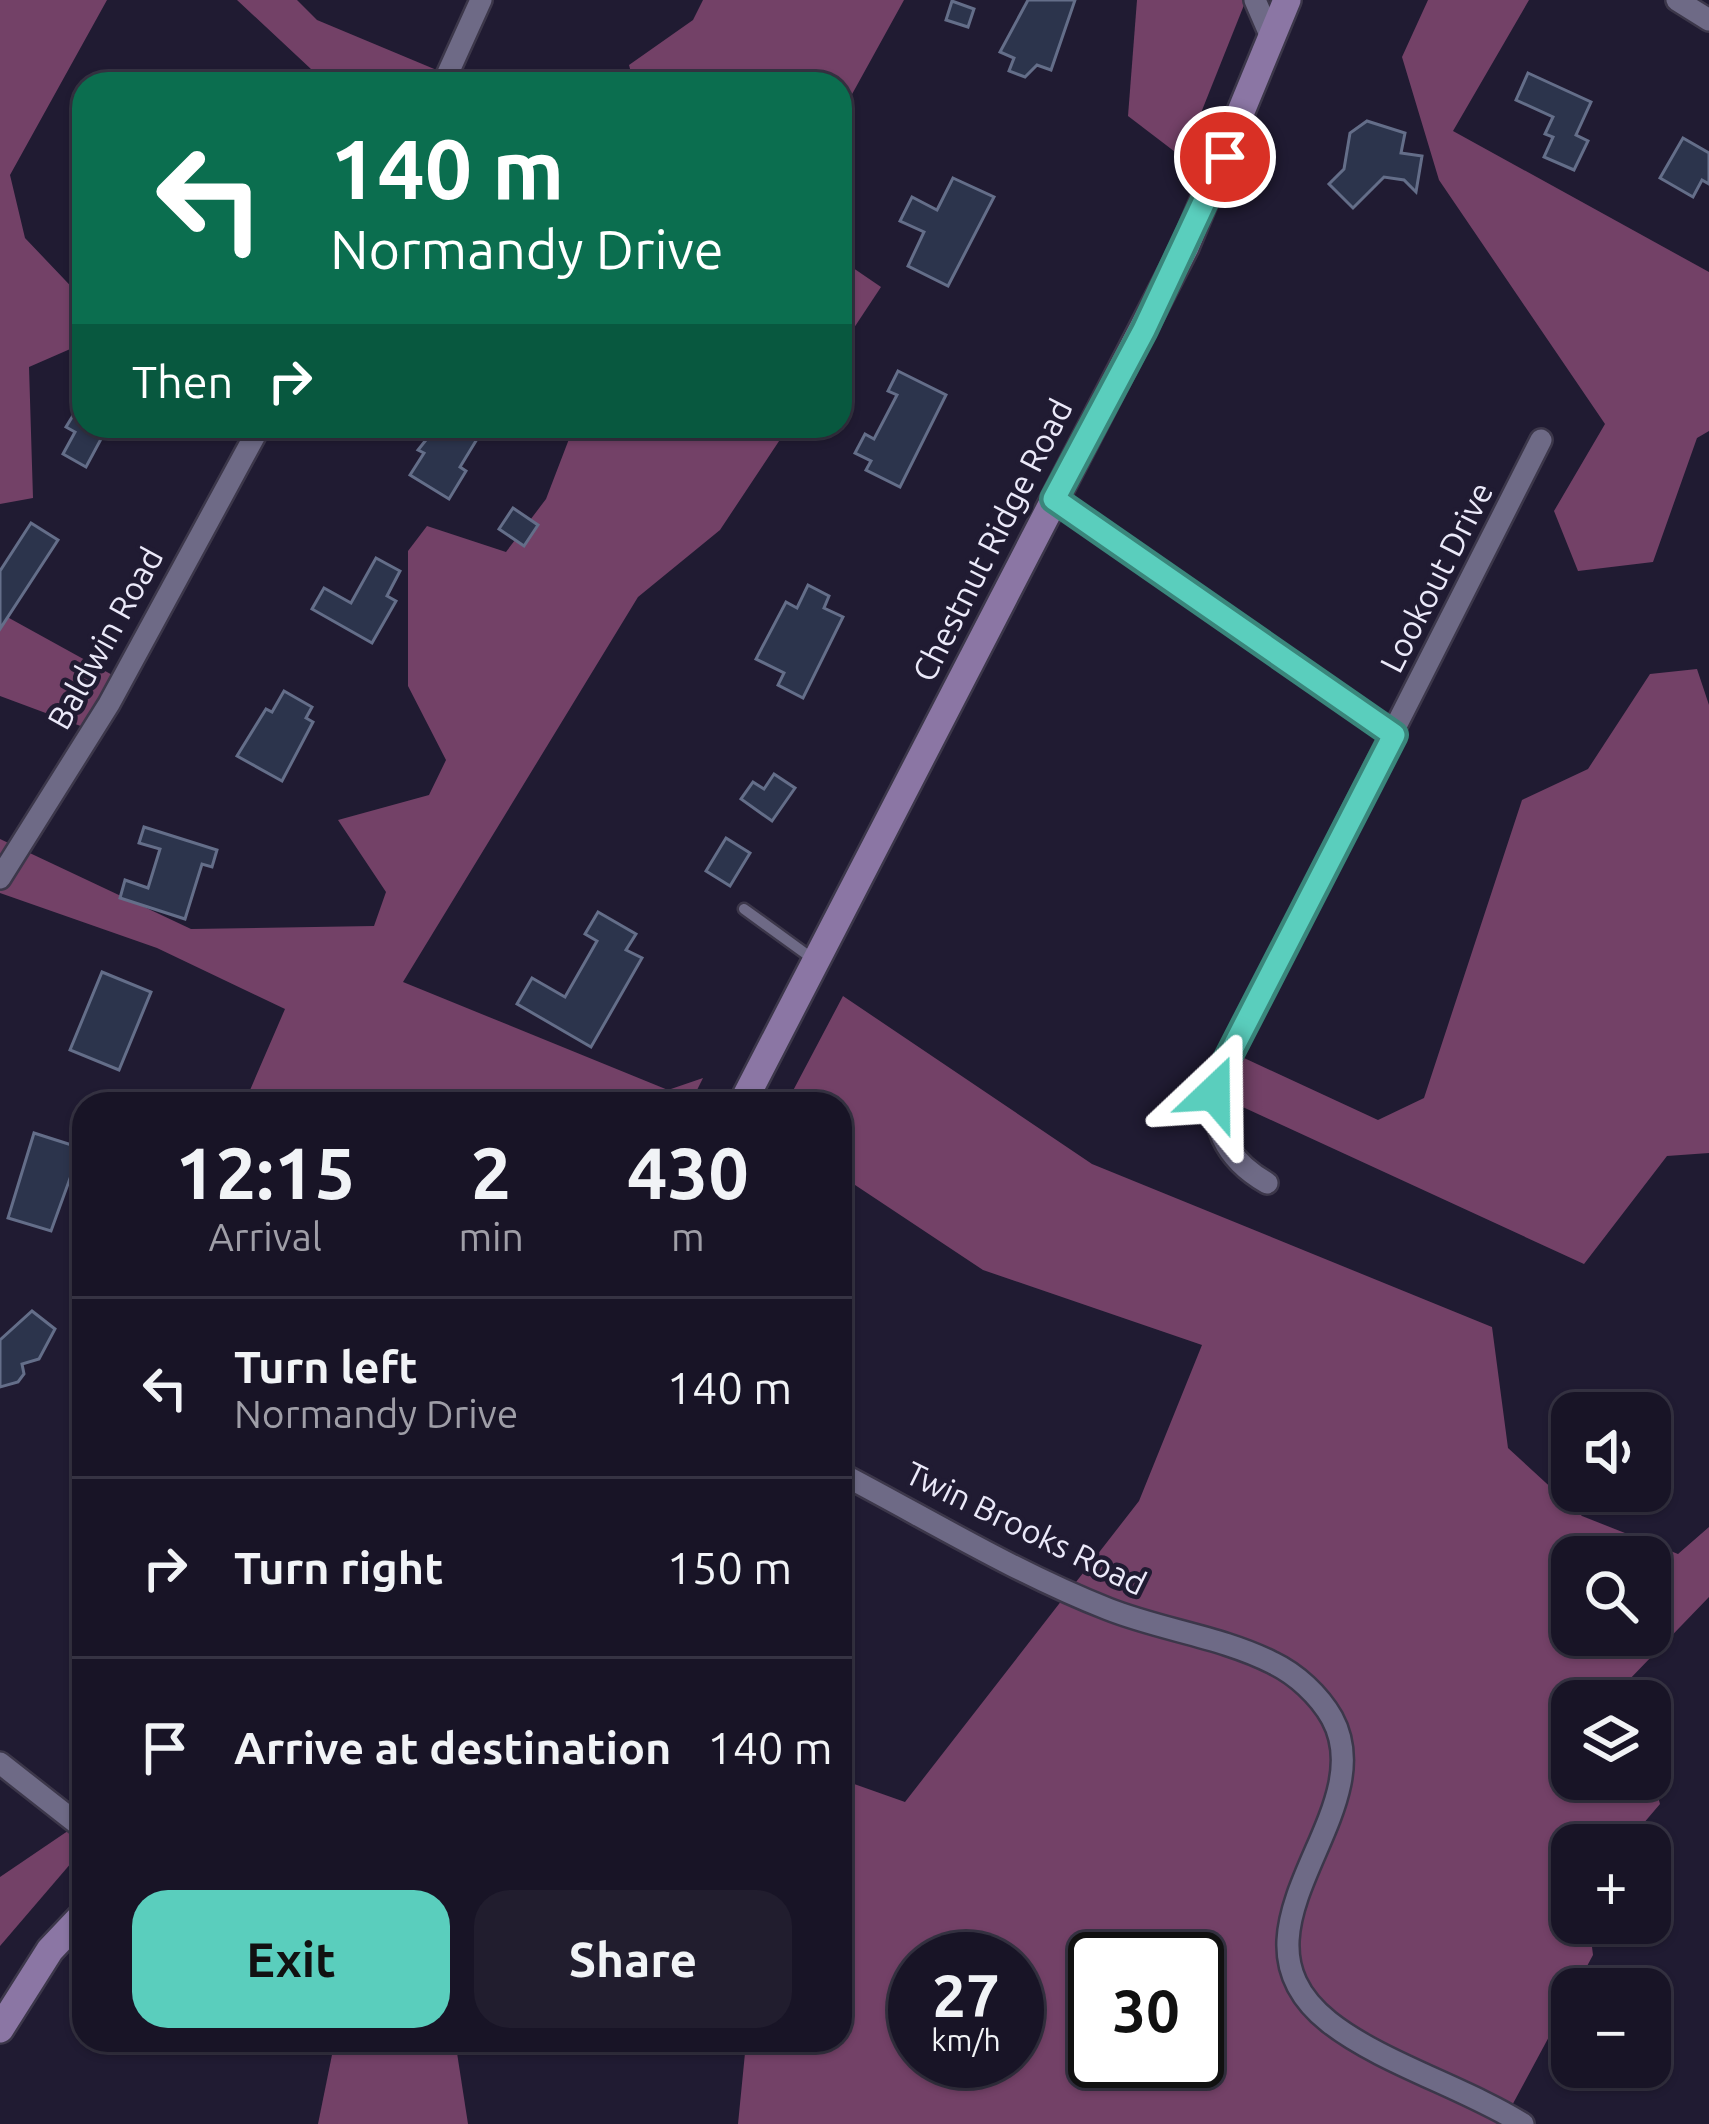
<!DOCTYPE html>
<meta charset="utf-8">
<style>
body{margin:0;font-family:Ubuntu,sans-serif;background:#211d2e;color:#f1f3f6;height:100vh;display:flex;flex-direction:column;font-size:45px;white-space:nowrap}
*{box-sizing:border-box;margin:0}
p{font-size:39px;color:#9f9ea7}
.icon{flex:none;width:66px;height:66px;fill:none;stroke:currentColor;stroke-width:2;stroke-linecap:round;stroke-linejoin:round}
.map{position:relative;flex:1;overflow:hidden}
.sheet{position:absolute;left:72px;top:1092px;width:780px;height:960px;display:flex;flex-direction:column;background:#181426;border-radius:36px;box-shadow:0 3px 9px #0004,0 0 0 3px #363343}
.sheet>*{flex:none}
.hud{position:absolute;left:72px;top:72px;width:780px;height:366px;border-radius:36px;box-shadow:0 3px 9px #0004,0 0 0 3px #363343;background:#0b6e4f;color:#fff;overflow:hidden}
.tools{position:absolute;left:1551px;top:1392px;display:grid;gap:24px}
.tools a{display:grid;place-items:center;width:120px;height:120px;border-radius:24px;background:#181426;box-shadow:0 3px 9px #0004,0 0 0 3px #363343;font-size:60px}
.speed{position:absolute;left:888px;top:1932px;display:flex;gap:24px;font-size:60px;font-weight:700;text-align:center}
.speed>*{display:grid;place-content:center;width:156px;height:156px;border-radius:50%;background:#181426;box-shadow:0 3px 9px #0004,0 0 0 3px #363343;line-height:1}
.speed small{font-size:30px;font-weight:400}
.speed .limit{border:6px solid #111;border-radius:18px;background:#fff;color:#111}
.pin{position:absolute;display:grid;place-items:center;width:102px;height:102px;color:#fff;margin:-51px;border:6px solid #fff;border-radius:50%;box-shadow:0 3px 12px #0007}
.me{position:absolute;width:132px;margin:-66px;rotate:23deg;stroke-linejoin:round;filter:drop-shadow(0 0 9px #0008)}
.turn{display:flex;align-items:center;gap:42px;height:252px;padding:0 60px;font-size:54px}
.turn .icon{width:156px;height:156px;stroke-width:2.5}
.turn b{display:block;font-size:84px;line-height:102px}
.then{display:flex;align-items:center;height:114px;padding:0 60px;background:#0003;gap:24px;font-size:45px}
.eta{display:flex;justify-content:space-evenly;align-items:center;height:204px;text-align:center}
.eta b{font-size:72px;font-weight:700;line-height:84px}
.action{display:flex;gap:24px;margin-top:auto;padding:24px 60px}
.action a{flex:1;height:138px;border-radius:36px;background:#5acebd;color:#111;font-size:48px;font-weight:700;line-height:138px;text-align:center}
.action a+a{background:#211d2e;color:#f1f3f6}
ul{padding:0;list-style:none}
li{display:flex;align-items:center;gap:36px;height:180px;padding:0 60px;border-top:3px solid #363343}
li div{flex:1}
li b{display:block;font-size:45px}
li em{font-style:normal}
.map>svg:first-child{display:block}
</style>
<div class="map">
<svg width="1709" height="2124" viewBox="0 0 1709 2124">
<rect width="100%" height="100%" fill="#201b32"/>
<!-- forest -->
<g fill="#734167" fill-rule="evenodd">
<path d="M0,0H107L10,175L25,238L84,300V343L29,367L33,498L0,504Z"/>
<path d="M237,0H297L317,20L451,76L447,84H327Z"/>
<path d="M703,0H904L840,116V84H634L629,65L693,20Z"/>
<path d="M1137,0H1246L1183,158L1128,116Z"/>
<path d="M1428,0H1529L1453,131L1709,272V431L1697,438L1653,562L1578,571L1554,511L1605,424L1439,180L1402,57Z"/>
<path d="M840,259L881,287L840,349Z"/>
<path d="M574,426H789L720,530L638,597L403,982L668,1090L703,1078L690,1104H244L285,1009L157,948L0,893V839L191,929L374,926L386,892L338,820L429,795L446,760L408,686V551L427,526L506,552L546,499Z"/>
<path d="M0,613L116,677L86,728L0,696Z"/>
<path d="M1697,669L1709,705V1153L1667,1156L1584,1264L1221,1097L1229,1051L1378,1120L1424,1098L1522,800L1588,769L1650,674Z"/>
<path d="M843,996L1092,1164L1492,1327L1508,1448L1582,1516L1678,1554L1709,1527V1597L1626,1683L1631,1701H1572V1779H1650V1767L1660,1804L1625,1845H1572V1923H1589L1593,1955L1502,2124H738L745,2053L737,2040H840V1779L905,1802L1139,1501L1202,1345L983,1270L840,1175V1104H786ZM1572,1557H1650V1635H1572ZM915,1959H1017V2061H915ZM1095,1959H1197V2061H1095Z"/>
<path d="M84,1820V1848L0,1946V1877Z"/>
<path d="M335,2040H455L468,2124H318Z"/>
</g>
<!-- building -->
<g fill="#2c344c" stroke="#646e89" stroke-width="3">
<path d="M1028,0H1075L1051,70L1037,65L1025,77L1009,71L1014,58L1000,52Z"/>
<path d="M952,1L974,9L968,27L946,20Z"/>
<path d="M1528,73L1591,102L1576,135L1588,141L1574,170L1544,157L1553,137L1545,134L1553,117L1516,100Z"/>
<path d="M1367,121L1405,133L1401,153L1422,156L1416,192L1404,180L1384,177L1353,208L1329,184L1344,169L1350,133Z"/>
<path d="M1683,138L1709,153V184L1702,180L1693,197L1660,178Z"/>
<path d="M953,178L994,197L948,286L908,266L924,232L900,221L912,197L937,210Z"/>
<path d="M898,371L946,395L900,487L866,470L871,461L855,453L865,434L874,439L897,395L888,391Z"/>
<path d="M74,414L84,419V426H108L86,467L63,454L75,432L66,427Z"/>
<path d="M437,426H485L460,467L466,471L449,499L410,475L424,453L418,450Z"/>
<path d="M513,508L538,525L524,546L499,529Z"/>
<path d="M31,523L58,540L0,629V571Z"/>
<path d="M376,558L400,571L387,596L396,601L372,643L312,609L324,588L351,603Z"/>
<path d="M808,585L829,596L824,608L843,617L803,698L778,685L784,673L756,659L786,602L797,608Z"/>
<path d="M284,691L312,707L306,718L313,722L282,781L237,756L266,709L272,712Z"/>
<path d="M774,774L795,788L772,821L741,799L753,782L764,789Z"/>
<path d="M144,827L217,850L212,867L202,864L185,919L120,898L125,880L148,888L160,849L139,843Z"/>
<path d="M726,838L750,853L730,886L706,871Z"/>
<path d="M598,912L636,934L626,950L642,958L591,1047L517,1004L532,978L565,997L597,941L585,934Z"/>
<path d="M102,972L151,992L119,1070L70,1050Z"/>
<path d="M34,1133L81,1148L51,1231L8,1218Z"/>
<path d="M32,1311L55,1329L39,1359L22,1364L24,1374L18,1382L0,1387V1340Z"/>
</g>
<g fill="none" stroke-linecap="round" stroke-linejoin="round">
<!-- lane casing -->
<g stroke="#3c374a" stroke-width="15">
<path id="lane" d="M744,909L813,959"/>
</g>
<!-- street casing -->
<g stroke="#3c374a" stroke-width="26">
<g id="street">
<path d="M1255,0L1271,37"/>
<path d="M1677,0L1709,20"/>
<path d="M443,84L481,0"/>
<path d="M1054,499L1393,735"/>
<path d="M0,878L109,704L260,426"/>
<path d="M1267,1183C1225,1159 1207,1123 1219,1075L1541,440"/>
<path d="M840,1473C928,1519 1016,1573 1108,1609C1161,1630 1222,1637 1273,1663C1296,1674 1319,1695 1332,1718C1385,1815 1213,1930 1329,2022C1381,2063 1466,2088 1523,2124"/>
<path d="M0,1763L84,1829"/>
</g>
</g>
<!-- secondary casing -->
<g stroke="#3c374a" stroke-width="32">
<g id="secondary">
<path d="M742,1104L1185,247L1287,0"/>
<path d="M0,2029L50,1950L84,1914"/>
</g>
</g>
<!-- lane -->
<use href="#lane" stroke="#6e6a86" stroke-width="10"/>
<!-- street -->
<use href="#street" stroke="#6e6a86" stroke-width="21"/>
<!-- secondary -->
<use href="#secondary" stroke="#8b76a4" stroke-width="27"/>
</g>
<g fill="none" stroke-linecap="round" stroke-linejoin="round">
<!-- route casing -->
<g stroke="#3a867b" stroke-width="30">
<path id="route" d="M1214,1093L1219,1075L1394,735L1054,499L1144,330L1225,157"/>
</g>
<!-- route -->
<use href="#route" stroke="#5acebd" stroke-width="21"/>
</g>
<g text-anchor="middle" stroke-width="9" stroke-linejoin="round" paint-order="stroke">
<!-- street labels -->
<g font-size="33" fill="#ebe9f9" stroke="#201b32">
<text transform="translate(992 540) rotate(-63)" y="12">Chestnut Ridge Road</text>
<text transform="translate(1436 577) rotate(-63)" y="12">Lookout Drive</text>
<text transform="translate(105 638) rotate(-61)" y="12">Baldwin Road</text>
<text transform="translate(1026 1528) rotate(26)" y="12">Twin Brooks Road</text>
</g>
</g>
</svg>
<div class="tools">
<a><svg class="icon" aria-label="sound" viewBox="0 0 24 24"><path d="M4 9h4l5-4v14l-5-4H4zM17 9q2 3 0 6"/></svg></a>
<a><svg class="icon" aria-label="search" viewBox="0 0 24 24"><circle cx="10" cy="10" r="6"/><path d="M15 15l6 6"/></svg></a>
<a><svg class="icon" aria-label="layers" viewBox="0 0 24 24"><path d="M12 4l9 5-9 5-9-5zM3 14l9 5 9-5"/></svg></a>
<a>+</a>
<a>−</a>
</div>
<div class="speed"><div>27<small>km/h</small></div><div class="limit">30</div></div>
<div class="pin" style="left:1225px;top:157px;background:#d93025"><svg class="icon" aria-label="arrive" viewBox="0 0 24 24"><path d="M6 21V4h12l-3 4 3 4H6"/></svg></div>
<svg class="me" style="left:1214px;top:1093px" viewBox="-20 -20 40 40"><path d="M0-17L14 15 0 8-14 15z" fill="#5acebd" stroke="#fff" stroke-width="4"/></svg>
<div class="hud">
<div class="turn"><svg class="icon" aria-label="left" viewBox="0 0 24 24"><path d="M17 20v-9H6M10 6l-5 5 5 5"/></svg><div><b>140 m</b>Normandy Drive</div></div>
<div class="then">Then<svg class="icon" aria-label="right" viewBox="0 0 24 24"><path d="M7 20v-9h11M14 6l5 5-5 5"/></svg></div>
</div>
<section class="sheet">
<div class="eta">
<div><b>12:15</b><p>Arrival</p></div>
<div><b>2</b><p>min</p></div>
<div><b>430</b><p>m</p></div>
</div>
<ul>
<li><svg class="icon" aria-label="left" viewBox="0 0 24 24"><path d="M17 20v-9H6M10 6l-5 5 5 5"/></svg><div><b>Turn left</b><p>Normandy Drive</p></div><em>140 m</em></li>
<li><svg class="icon" aria-label="right" viewBox="0 0 24 24"><path d="M7 20v-9h11M14 6l5 5-5 5"/></svg><div><b>Turn right</b></div><em>150 m</em></li>
<li><svg class="icon" aria-label="arrive" viewBox="0 0 24 24"><path d="M6 21V4h12l-3 4 3 4H6"/></svg><div><b>Arrive at destination</b></div><em>140 m</em></li>
</ul>
<div class="action"><a>Exit</a><a>Share</a></div>
</section>
</div>
